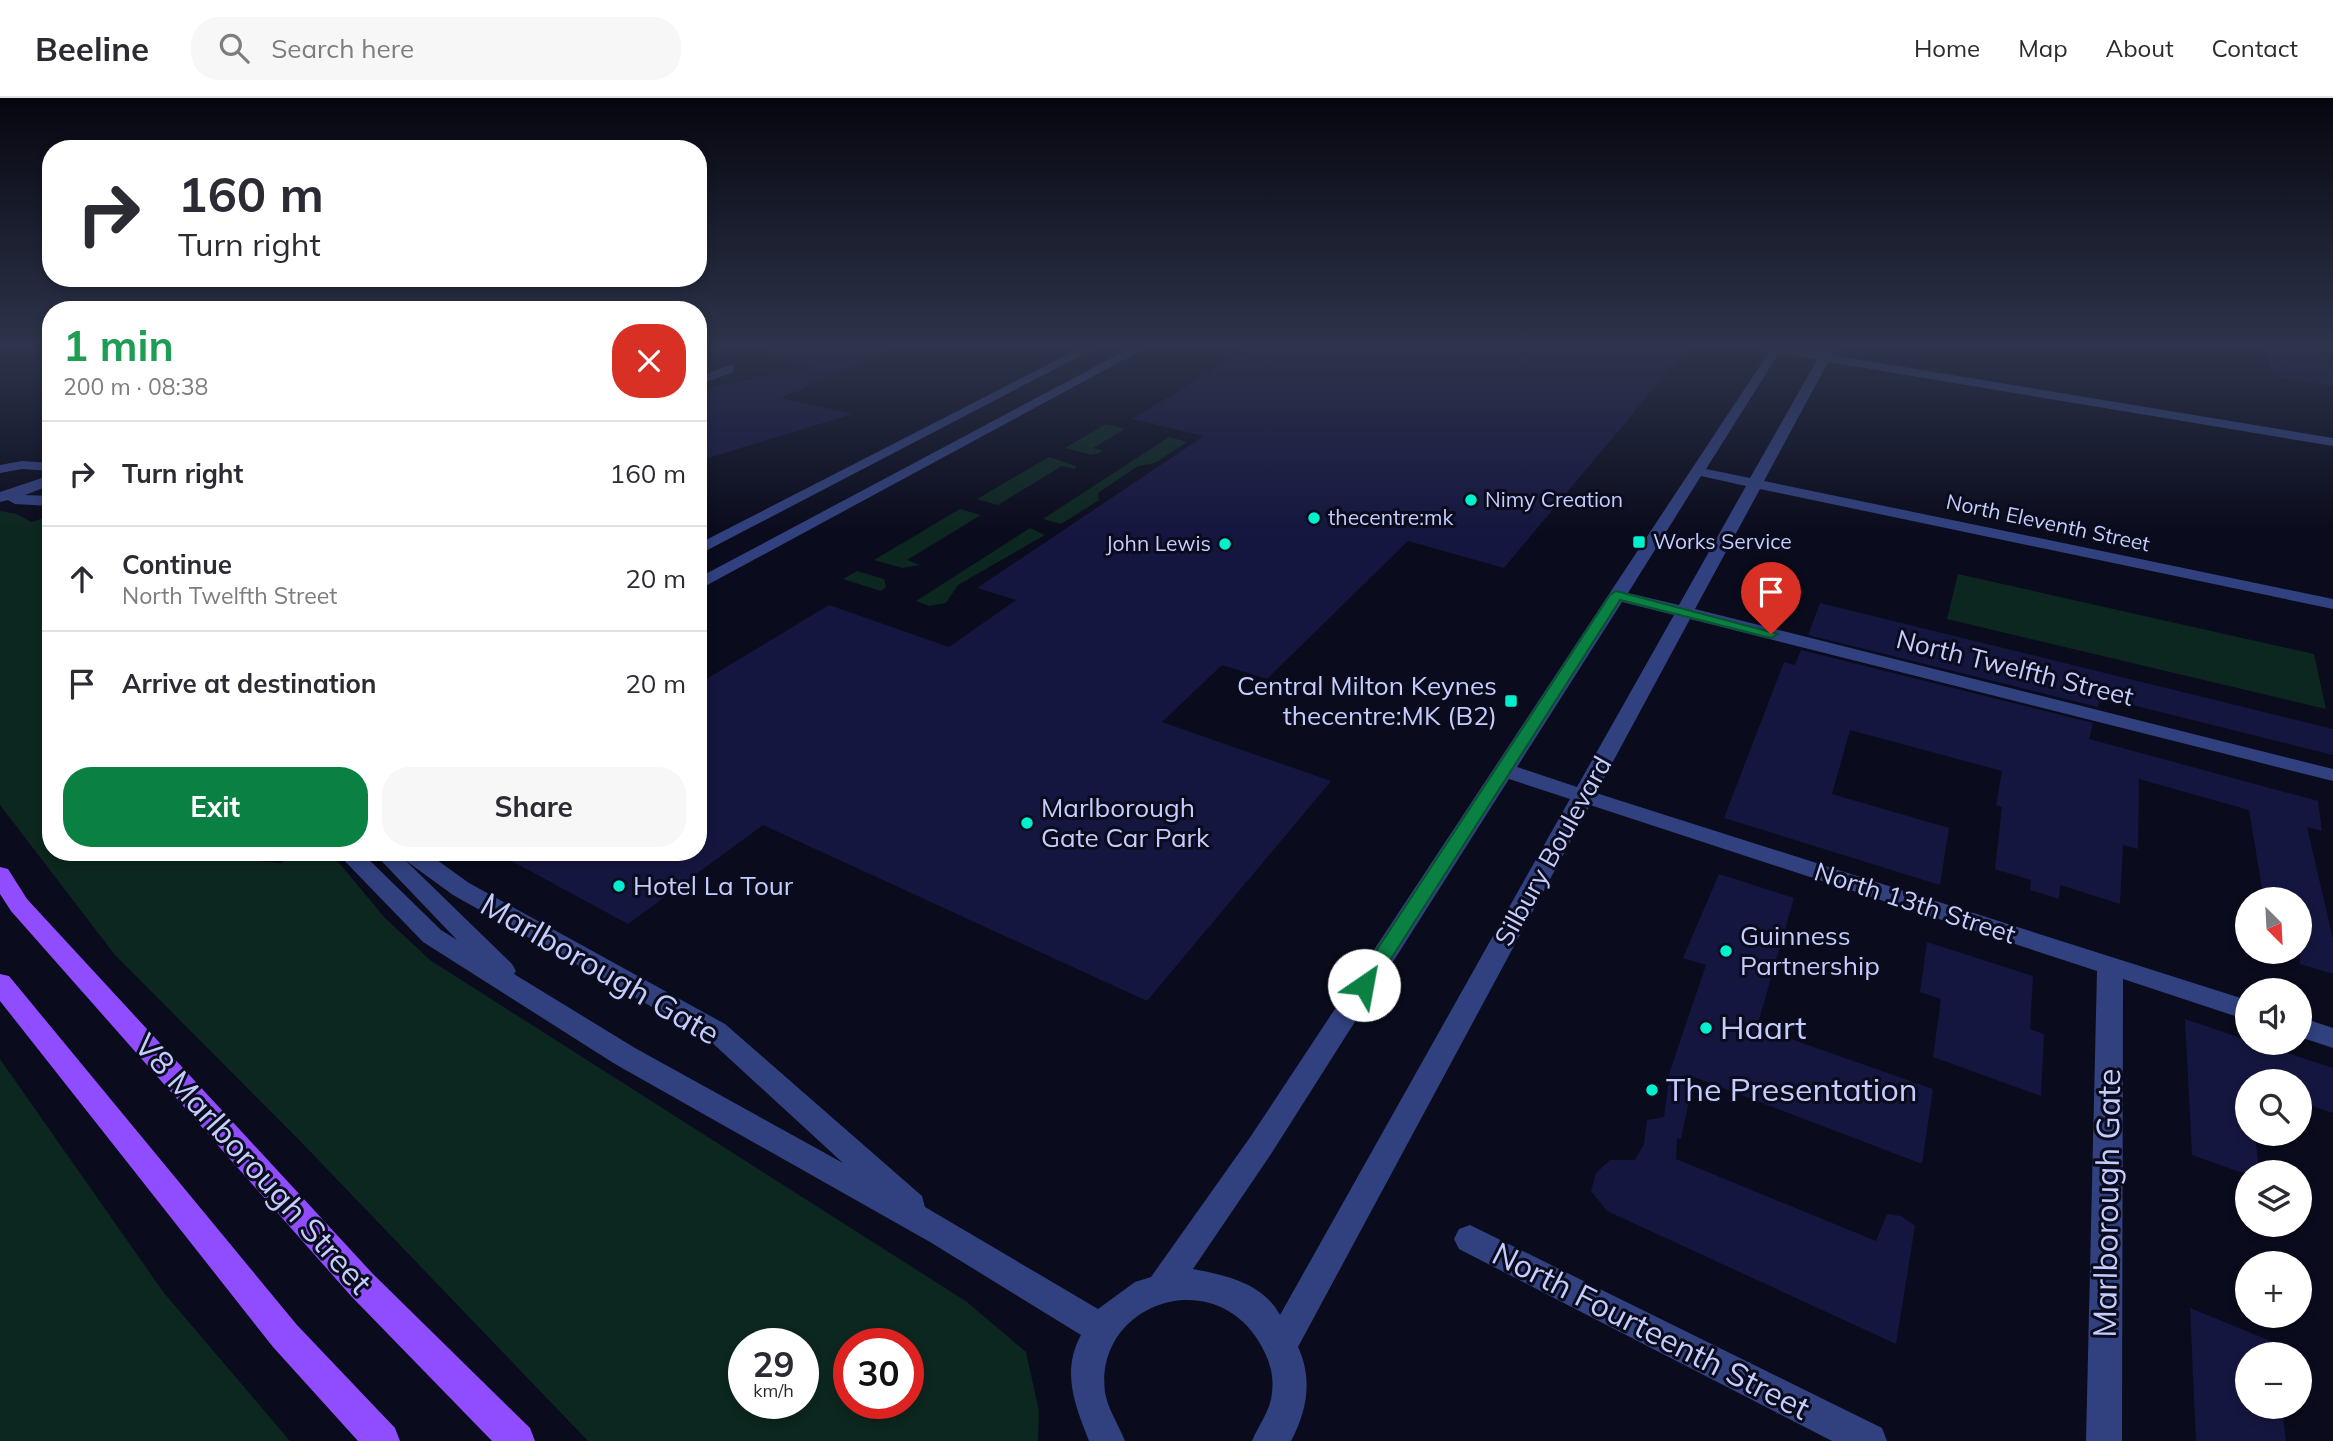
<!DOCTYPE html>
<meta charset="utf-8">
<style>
body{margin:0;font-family:Mulish,sans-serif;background:#f7f7f7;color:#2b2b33;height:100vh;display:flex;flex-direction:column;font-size:26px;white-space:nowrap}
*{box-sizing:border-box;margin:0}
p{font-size:23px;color:#7c7c81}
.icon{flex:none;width:38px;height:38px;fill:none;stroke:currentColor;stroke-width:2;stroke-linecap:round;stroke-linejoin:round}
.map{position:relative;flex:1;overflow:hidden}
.drawer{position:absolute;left:42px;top:203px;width:665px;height:560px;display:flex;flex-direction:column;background:#fff;border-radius:28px;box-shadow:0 4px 10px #0003}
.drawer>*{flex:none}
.top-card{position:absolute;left:42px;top:42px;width:665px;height:147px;border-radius:28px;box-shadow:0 4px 10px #0003;background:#fff;color:#2b2b33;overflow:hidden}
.needle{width:46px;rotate:156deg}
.tools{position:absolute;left:2235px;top:789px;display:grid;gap:14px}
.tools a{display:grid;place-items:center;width:77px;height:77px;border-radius:50%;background:#fff;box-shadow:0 4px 10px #0003;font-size:35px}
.speed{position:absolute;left:728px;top:1230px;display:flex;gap:14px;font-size:35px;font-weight:700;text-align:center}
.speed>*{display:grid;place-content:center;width:91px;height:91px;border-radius:50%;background:#fff;box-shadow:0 4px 10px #0003;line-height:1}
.speed small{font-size:18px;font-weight:400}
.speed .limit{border:10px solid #d22;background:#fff;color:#111}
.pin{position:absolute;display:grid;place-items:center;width:60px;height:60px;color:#fff;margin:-72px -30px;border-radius:50% 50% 50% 0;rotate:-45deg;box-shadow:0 0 7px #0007}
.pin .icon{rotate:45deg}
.me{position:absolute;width:77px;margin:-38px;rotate:33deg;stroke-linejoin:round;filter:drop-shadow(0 0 5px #0008)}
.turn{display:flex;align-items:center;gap:24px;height:147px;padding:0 21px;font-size:32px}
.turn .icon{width:91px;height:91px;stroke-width:2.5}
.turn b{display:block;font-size:49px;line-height:60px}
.round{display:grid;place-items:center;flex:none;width:74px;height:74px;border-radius:28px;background:#f7f7f7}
.summary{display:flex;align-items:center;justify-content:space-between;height:119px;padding:0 21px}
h1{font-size:42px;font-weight:700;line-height:52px;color:#1e9e55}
.cta{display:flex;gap:14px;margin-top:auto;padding:14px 21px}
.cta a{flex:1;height:80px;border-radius:28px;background:#0b8043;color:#fff;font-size:28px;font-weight:700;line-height:80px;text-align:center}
.cta a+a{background:#f7f7f7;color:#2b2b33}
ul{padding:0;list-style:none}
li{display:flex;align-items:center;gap:21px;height:105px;padding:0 21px;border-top:2px solid #e1e1e2}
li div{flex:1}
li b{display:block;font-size:26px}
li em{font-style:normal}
header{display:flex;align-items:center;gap:42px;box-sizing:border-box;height:98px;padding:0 35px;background:#fff;border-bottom:2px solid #e1e1e2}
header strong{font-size:33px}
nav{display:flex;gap:38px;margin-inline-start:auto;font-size:24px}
.search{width:490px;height:63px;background:#f7f7f7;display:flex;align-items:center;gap:18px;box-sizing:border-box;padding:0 24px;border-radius:28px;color:#7c7c81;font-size:26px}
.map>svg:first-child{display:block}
</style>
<header>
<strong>Beeline</strong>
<div class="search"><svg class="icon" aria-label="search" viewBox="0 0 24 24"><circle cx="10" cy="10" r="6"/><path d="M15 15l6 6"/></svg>Search here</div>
<nav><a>Home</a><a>Map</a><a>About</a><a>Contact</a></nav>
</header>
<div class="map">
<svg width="2333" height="1343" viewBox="0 0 2333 1343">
<rect width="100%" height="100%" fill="#0a0b1c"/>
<!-- green -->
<g fill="#0c271f" fill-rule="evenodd">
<path d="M1106,326L1125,331L1093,350L1104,353L1092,357L1065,350Z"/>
<path d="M1169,339L1187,344L1155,365L1138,368L1098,395L1099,402L1061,426L1043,421Z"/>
<path d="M1049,359L1076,368L1075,371L1062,368L998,407L977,401Z"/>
<path d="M960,411L981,417L907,462L920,467L902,470L874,462Z"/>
<path d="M0,413L17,416L31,424L48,419L51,421V754H247L256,763L281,765L300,754H330L385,820L430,862L967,1204L1026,1254L1039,1313L1038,1343H588L303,1046L115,857L0,707ZM803,1246V1306H744V1246ZM849,1246H908V1306H849Z"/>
<path d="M1030,430L1045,437L958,487L946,505L929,508L916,503Z"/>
<path d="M857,473L884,481L886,489L881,493L843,481Z"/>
<path d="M1958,476L2314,556L2326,611L1947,521Z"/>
<path d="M0,961L164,1195L290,1343H0Z"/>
</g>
<!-- building -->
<g fill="#15163f">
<path d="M773,247H901L781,300L853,316L698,363V292L816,268L772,258Z"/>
<path d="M1254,247H1690L1504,470L1408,443L1267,581L1222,567L1162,624L1331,683L1147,903L763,727L628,826L495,754H698V586L829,507L949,549L1016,502L977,490L1204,338L1132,321Z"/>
<path d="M2265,247H2322L2333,277V288L2273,279Z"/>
<path d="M1820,505L2333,631V657L2100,599L2098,609L1808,537Z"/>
<path d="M1801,552L2093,625L2089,641L2318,703L2322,733L2307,729L2333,841V876L2300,866V802H2283L2263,796L2249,712L2139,681L2138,751L2123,747L2120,806L2060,787L2059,801L2030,792L2031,782L1995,771L2002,709L1996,707L2002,673L1850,632L1832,696L1949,730L1940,787L1724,720L1784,564L1795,567Z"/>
<path d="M1719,776L1794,800L1757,929L1933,991L1922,1066L1694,979L1681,1041L1677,1040L1676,1061L1876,1143L1887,1116L1901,1118L1915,1128L1896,1246L1607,1113L1591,1093L1596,1075L1610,1062H1635L1644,1046L1647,1022L1664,1019L1670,973L1706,867L1683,860Z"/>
<path d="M1927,844L2033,878L2030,931L2044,936L2041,998L1933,959L1941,901L1920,894Z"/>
<path d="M2185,921L2247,942V945H2257L2333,970V1015L2300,1004V984H2247V1036H2255L2259,1074H2240L2192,1057Z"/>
<path d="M2190,1210L2303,1256H2247V1309H2282L2286,1343H2196Z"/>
</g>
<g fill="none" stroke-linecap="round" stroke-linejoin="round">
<!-- minor -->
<g fill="#31417f" fill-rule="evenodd">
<path d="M1086,247H1101L698,457V446Z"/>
<path d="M1136,247H1151L698,492V480Z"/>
<path d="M1744,247H1785L1821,255L1825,247H1837L1831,257L2333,340V348L1828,264L1764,383L2333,501V511L1760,391L1695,511L2333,671V683L1690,521L1596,695L2247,902V922L2123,881L2122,1343H2086L2097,873L1590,707L1298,1249C1313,1281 1307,1313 1291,1343H1252C1259,1326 1270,1314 1272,1295C1274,1277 1270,1264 1262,1249C1216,1163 1094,1205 1105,1294C1107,1309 1119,1328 1125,1343H1089C1075,1307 1061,1274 1081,1237L930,1144L615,966L423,844L336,754H361L441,832L457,842L373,754H398L400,757L399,754H426L469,785L725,926L922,1098L925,1109L1098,1211L1135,1184L1151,1179L1251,1038L1769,254ZM1779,255L1817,262L1750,380L1706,371ZM1701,378L1746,388L1679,507L1628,495ZM1622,504L1674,517L1577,689L1517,669ZM1509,681L1570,701L1280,1217C1263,1185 1225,1177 1193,1171L1271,1056ZM405,762L453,797L707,940L843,1065L635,950L514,876L516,873L512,866Z"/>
<path d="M730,267L734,268V274L698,287V279Z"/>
<path d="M22,363L51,365V373L22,371L0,375V367Z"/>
<path d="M51,377V387L25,397L51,398V408L15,406L8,402L0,404V394Z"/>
<path d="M698,391L704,393V399L698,400Z"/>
<path d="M2300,919L2333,930V950L2300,939Z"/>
<path d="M1470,1127L1882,1330L1887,1343H1832L1459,1151L1454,1141L1459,1131Z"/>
</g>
<!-- major -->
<g fill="#904cff" fill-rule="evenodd">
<path d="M0,769L8,771L27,801L373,1176L530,1330L535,1343H492L351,1198L11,813L0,796Z"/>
<path d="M0,876L9,878L297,1227L395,1330L400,1343H358L273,1249L0,903Z"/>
</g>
</g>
<!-- sky -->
<linearGradient id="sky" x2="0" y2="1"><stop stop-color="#06060f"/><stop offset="0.57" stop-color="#2d344b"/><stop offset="1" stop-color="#2d344b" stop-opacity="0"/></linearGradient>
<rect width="2333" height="435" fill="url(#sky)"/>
<!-- route -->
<path fill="#0b8043" stroke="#07532c" stroke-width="2" d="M1616,493L1778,536L1771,540L1620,502L1371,892H1357L1354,887L1357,882L1610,497Z"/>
<!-- markers -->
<g fill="#00f0ce" stroke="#0a0b1c" stroke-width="2.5">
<circle cx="1471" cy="402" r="7"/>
<circle cx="1314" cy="420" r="7"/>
<rect x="1632" y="437" width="14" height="14" rx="3.5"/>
<circle cx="1225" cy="446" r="7"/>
<rect x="1504" y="596" width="14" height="14" rx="3.5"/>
<circle cx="1027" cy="725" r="7"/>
<circle cx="619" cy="788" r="7"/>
<circle cx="1726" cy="853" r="7"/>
<circle cx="1706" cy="930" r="7"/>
<circle cx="1652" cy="992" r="7"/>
</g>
<g text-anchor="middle" stroke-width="6" stroke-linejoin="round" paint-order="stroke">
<!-- far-poi labels -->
<g font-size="21" fill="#c5cdff" stroke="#0a0b1c" text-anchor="start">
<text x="1485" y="409">Nimy Creation</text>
<text x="1328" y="427">thecentre:mk</text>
<text x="1653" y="451">Works Service</text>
<text x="1211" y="453" text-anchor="end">John Lewis</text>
</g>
<!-- far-street labels -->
<g font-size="21" fill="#c5cdff" stroke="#0a0b1c">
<text transform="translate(2048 425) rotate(12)" y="7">North Eleventh Street</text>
</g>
<!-- street labels -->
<g font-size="26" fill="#c5cdff" stroke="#0a0b1c">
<text transform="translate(2015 570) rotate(14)" y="9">North Twelfth Street</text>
<text transform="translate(1553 753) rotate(-61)" y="9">Silbury Boulevard</text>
<text transform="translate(1915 805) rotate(18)" y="9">North 13th Street</text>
</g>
<!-- poi labels -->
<g font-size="26" fill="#c5cdff" stroke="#0a0b1c" text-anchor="start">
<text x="1497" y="597" text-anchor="end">Central Milton Keynes<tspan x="1497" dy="30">thecentre:MK (B2)</tspan></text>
<text x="1041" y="719">Marlborough<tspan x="1041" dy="30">Gate Car Park</tspan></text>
<text x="633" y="797">Hotel La Tour</text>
<text x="1740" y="847">Guinness<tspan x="1740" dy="30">Partnership</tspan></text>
</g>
<!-- near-street labels -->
<g font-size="32" fill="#c5cdff" stroke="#0a0b1c">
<text transform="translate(600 871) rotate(30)" y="11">Marlborough Gate</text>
<text transform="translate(253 1066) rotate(48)" y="11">V8 Marlborough Street</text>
<text transform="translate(2107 1105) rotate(-89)" y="11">Marlborough Gate</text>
<text transform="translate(1651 1233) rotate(27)" y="11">North Fourteenth Street</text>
</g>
<!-- near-poi labels -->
<g font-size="32" fill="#c5cdff" stroke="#0a0b1c" text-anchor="start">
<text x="1720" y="941">Haart</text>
<text x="1666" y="1003">The Presentation</text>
</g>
</g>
</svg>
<div class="tools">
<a><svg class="needle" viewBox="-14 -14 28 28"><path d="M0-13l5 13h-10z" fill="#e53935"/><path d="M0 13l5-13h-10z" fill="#7c7c81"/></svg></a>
<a><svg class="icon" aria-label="sound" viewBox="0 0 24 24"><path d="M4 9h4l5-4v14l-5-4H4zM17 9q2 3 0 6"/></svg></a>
<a><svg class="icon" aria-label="search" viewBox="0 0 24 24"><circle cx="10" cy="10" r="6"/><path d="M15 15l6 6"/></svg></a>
<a><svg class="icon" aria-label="layers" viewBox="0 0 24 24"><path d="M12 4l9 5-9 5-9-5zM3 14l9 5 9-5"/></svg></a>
<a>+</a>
<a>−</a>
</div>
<div class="speed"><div>29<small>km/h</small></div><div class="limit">30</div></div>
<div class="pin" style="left:1771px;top:536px;background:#d93025"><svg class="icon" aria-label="arrive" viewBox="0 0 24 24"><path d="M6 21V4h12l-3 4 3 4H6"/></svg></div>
<svg class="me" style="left:1364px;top:887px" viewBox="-20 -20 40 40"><circle r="19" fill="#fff"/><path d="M0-13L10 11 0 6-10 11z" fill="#0b8043"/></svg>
<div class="top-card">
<div class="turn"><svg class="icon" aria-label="right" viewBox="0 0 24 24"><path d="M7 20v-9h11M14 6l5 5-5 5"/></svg><div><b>160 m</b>Turn right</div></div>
</div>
<section class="drawer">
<div class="summary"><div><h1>1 min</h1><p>200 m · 08:38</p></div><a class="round" style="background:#d93025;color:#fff"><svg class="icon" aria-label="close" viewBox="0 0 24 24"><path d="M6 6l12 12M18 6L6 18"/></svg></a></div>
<ul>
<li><svg class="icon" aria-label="right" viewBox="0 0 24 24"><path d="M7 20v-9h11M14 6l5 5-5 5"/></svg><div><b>Turn right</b></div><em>160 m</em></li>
<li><svg class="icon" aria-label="ahead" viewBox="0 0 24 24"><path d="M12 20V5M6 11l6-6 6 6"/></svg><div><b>Continue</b><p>North Twelfth Street</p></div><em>20 m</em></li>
<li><svg class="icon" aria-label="arrive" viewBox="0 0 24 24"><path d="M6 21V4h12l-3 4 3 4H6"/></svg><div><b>Arrive at destination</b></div><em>20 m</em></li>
</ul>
<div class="cta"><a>Exit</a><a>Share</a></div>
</section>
</div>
